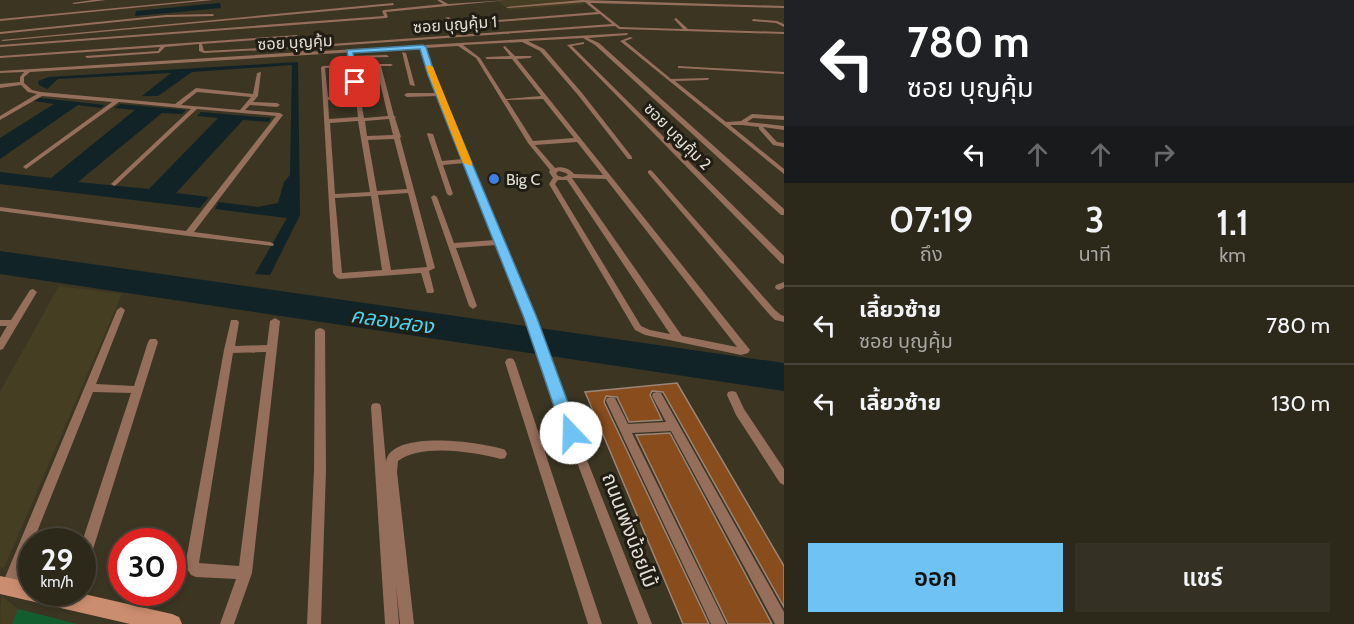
<!DOCTYPE html>
<html lang="th">
<meta charset="utf-8">
<style>
body{margin:0;font-family:Cabin,"Noto Sans Thai",sans-serif;background:#343023;color:#f1f3f6;height:100vh;display:flex;flex-direction:column;font-size:22px;white-space:nowrap}
*{box-sizing:border-box;margin:0}
p{font-size:20px;color:#a6a6a2}
.icon{flex:none;width:33px;height:33px;fill:none;stroke:currentColor;stroke-width:2;stroke-linecap:round;stroke-linejoin:round}
.map{position:relative;flex:1;overflow:hidden}
.side{display:flex;flex-direction:column;background:#2c281a;width:570px}
.side>*{flex:none}
.banner{background:#202124;color:#fff;overflow:hidden}
.speed{position:absolute;left:18px;top:528px;display:flex;gap:12px;font-size:30px;font-weight:700;text-align:center}
.speed>*{display:grid;place-content:center;width:78px;height:78px;border-radius:50%;background:#2c281a;box-shadow:0 3px 9px #0003,0 0 0 2px #484439;line-height:1}
.speed small{font-size:15px;font-weight:400}
.speed .limit{border:9px solid #d22;background:#fff;color:#111}
.pin{position:absolute;display:grid;place-items:center;width:51px;height:51px;color:#fff;margin:-26px;border-radius:12px;box-shadow:0 3px 9px #0006}
.me{position:absolute;width:66px;margin:-33px;rotate:339deg;stroke-linejoin:round;filter:drop-shadow(0 0 4px #0008)}
.turn{display:flex;align-items:center;gap:21px;height:126px;padding:0 24px;font-size:27px}
.turn .icon{width:78px;height:78px;stroke-width:2.5}
.turn b{display:block;font-size:42px;line-height:51px}
.lanes{display:flex;align-items:center;height:57px;padding:0 24px;background:#0003;justify-content:center;gap:30px;direction:ltr}
.lanes .off{opacity:.35}
.eta{display:flex;justify-content:space-evenly;align-items:center;height:102px;text-align:center}
.eta b{font-size:36px;font-weight:600;line-height:42px}
.button{display:flex;gap:12px;margin-top:auto;padding:12px 24px}
.button a{flex:1;height:69px;border-radius:0px;background:#6ec2f4;color:#111;font-size:24px;font-weight:600;line-height:69px;text-align:center}
.button a+a{background:#343023;color:#f1f3f6}
ul{padding:0;list-style:none}
li{display:flex;align-items:center;gap:18px;height:78px;padding:0 24px;border-top:2px solid #484439}
li div{flex:1}
li b{display:block;font-size:22px}
li em{font-style:normal}
main{display:flex;flex:1;min-height:0}
.map>svg:first-child{display:block}
</style>
<main>
<div class="map">
<svg width="784" height="624" viewBox="0 0 784 624">
<rect width="100%" height="100%" fill="#3b3522"/>
<!-- built -->
<g fill="#463e23">
<path d="M513,0H581L586,4L509,10L497,1Z"/>
<path d="M59,286L122,294L4,568L0,567V392Z"/>
<path d="M1,596L18,609L77,624H0Z"/>
</g>
<!-- green -->
<path fill="#135e2f" d="M18,609L77,624H12Z"/>
<!-- water -->
<g fill="#112327">
<path d="M220,3L221,8L135,16L136,11Z"/>
<path d="M298,62L300,215L270,275L255,274L287,218L215,209L219,202L258,207L278,203L284,182L290,175L292,65L192,72L158,96H142L171,73L58,79L47,89L39,85L38,81L49,77Z"/>
<path d="M40,98L105,105L101,108L78,105L0,159V138L54,104L33,101Z"/>
<path d="M120,104L186,110L182,114L162,113L78,182L149,189L218,118L197,116L201,112L271,118L269,122L243,120L176,193L209,197L200,208L0,184V172L51,178L135,110L114,108Z"/>
<path d="M0,251L784,363V391L0,274Z"/>
</g>
<!-- building -->
<g fill="#894c1d" stroke="#9a8578" stroke-width="1.5">
<path d="M677,383L784,566V607L663,392L652,391L650,395L662,420L629,422L617,397L606,396L604,402L709,624H683L585,392Z"/>
<path d="M670,433L772,624H728L636,435Z"/>
</g>
<g fill="none" stroke-linecap="round" stroke-linejoin="round">
<!-- street -->
<g fill="#956e5c" fill-rule="evenodd">
<path d="M93,0H106L74,4L72,3Z"/>
<path d="M200,0H213L0,21V19Z"/>
<path d="M437,0H441L448,4L508,0L386,12L388,17L386,18L0,47V45L384,16L382,11L384,10L443,4Z"/>
<path d="M582,0L784,6V8L590,3L620,27L683,29L674,19L676,18L688,29L784,32V34L619,29L615,26L305,48L306,52L628,33L627,35L588,38L599,43L784,209V215H781L595,45L583,38L528,41L544,49L582,93L632,157V159H628L578,95L540,51L522,42L463,45L480,58L506,99L541,96L512,59H487L485,58L487,57L510,56L503,47L505,46L515,56H532L530,58L517,59L750,350L748,353L741,355L645,335L635,330L549,184L553,178L549,172L550,170L528,143L476,58L458,46L425,48L434,75L536,318L568,412L652,624H638L558,412L526,318L497,245L456,248L477,306L473,309L469,306L431,197L434,195L437,197L454,243L495,240L465,163L443,165L453,194L450,196L447,194L427,134L428,133L433,134L442,161L463,159L438,96L407,97L404,95L407,93H437L421,48L30,72L24,77V83L32,90L41,92L175,104L196,88L253,94L257,73L261,72L258,96L253,102L277,103L280,105L277,107L250,105L245,110L280,113L283,115L194,232L270,242L274,244L273,246L188,236L0,211V207L186,231L276,116L197,109L116,185L114,186L111,184L112,183L191,109L119,102L26,169L23,167L24,166L112,102L42,96L0,120V116L37,94L28,92L21,85L0,88V84L20,82V77L24,72L0,73V71L302,52L301,48L204,53L199,51V44L165,47L159,53L87,58L85,56L158,51L160,47L0,58V56L297,35L298,37L202,44L204,51L303,46L612,24L600,14L460,25L445,18L448,17L461,23L597,12L585,2L508,8L506,7ZM197,92L251,97L240,110L181,105ZM543,99L574,138L533,141L507,100ZM577,142L603,175L574,174C570,169 562,166 555,168L535,145ZM559,171L566,173L568,175L563,177L558,176L556,173ZM572,178L606,179L737,347L682,336ZM558,180H567L670,334L650,330L641,326L555,184Z"/>
<path d="M393,3L394,5L3,41L1,40Z"/>
<path d="M213,14L214,16L166,17L0,34V32L166,15Z"/>
<path d="M753,19L777,21L784,24V27L776,23L752,21Z"/>
<path d="M630,37L633,38L625,41L671,79L709,78V79L707,80L675,81L726,122L741,121L752,114L784,116V120L753,118L747,122L784,126V130L763,127L777,142L784,143V147L773,145L759,129V127L742,125H730L784,169V174L620,41Z"/>
<path d="M584,42V44L572,46L784,256V264L781,263L567,45Z"/>
<path d="M402,52L406,53L415,86L410,85Z"/>
<path d="M387,55L389,57L348,58L346,57L348,56Z"/>
<path d="M352,61L355,64H391L393,65L391,66H381L394,116L396,117L395,118L401,137L400,138L435,268L429,271L434,291L433,293H427L421,273L340,279L337,278L333,273L321,67L323,66L350,65V62ZM376,66L388,116L364,118L355,67ZM351,67L355,97H328L325,68ZM328,100H356L358,117L329,119ZM389,119L393,135L367,136L365,121ZM358,121L370,192L335,194L330,123ZM394,139L407,189L377,191L368,140ZM408,193L427,267L391,270L378,195ZM371,196L382,270L342,273L335,198Z"/>
<path d="M678,66L784,72V74L680,68H678Z"/>
<path d="M650,170L652,171L775,310L781,315L784,316V322L775,320L769,314L648,173V171Z"/>
<path d="M784,282V288L779,290L776,289L775,287L776,285Z"/>
<path d="M33,289L37,292L3,349L0,350V338L7,326H0V320H11L30,290Z"/>
<path d="M121,307L125,310L96,384L134,386L148,342L150,339H156L158,342L89,562L87,567L82,568V542L131,393L93,392L33,542H32V545L13,592L8,594L3,592L1,587L117,310Z"/>
<path d="M275,318L280,321L252,573L234,624H220L236,579L196,577L191,575L185,566L224,350L231,320H237L239,322L235,346L267,345L270,321ZM266,352L239,566L199,563L233,353Z"/>
<path d="M320,328L323,329L325,331L326,470L321,624H307L314,470L315,331L317,329Z"/>
<path d="M510,358L513,359L515,362L602,624H588L505,362L507,359Z"/>
<path d="M732,391L736,392L744,409L784,469V485L780,483L736,415L727,395L728,392Z"/>
<path d="M657,392L661,393L784,612V624H775L671,431L632,433L726,624H711L606,401L607,398L611,397L615,398L628,424L666,422L652,396L653,393Z"/>
<path d="M376,403L380,404L381,407L386,462C390,429 483,442 505,450L507,454L505,458L501,459C474,452 422,443 398,461L397,472L414,624H400L396,586L399,624H385L371,407L372,404Z"/>
</g>
<!-- secondary -->
<path fill="#cb8d6f" fill-rule="evenodd" d="M0,576L32,583V592H75L172,614L179,617L182,624H130L0,594Z"/>
</g>
<!-- route -->
<path fill="#6ec2f4" stroke="#487e9f" stroke-width="1.5" d="M423,45L426,47L435,75L537,318L579,433L577,438L571,441L565,438L563,433L524,318L428,75L420,49L353,53L359,82L355,84L351,82L347,50Z"/>
<!-- slow -->
<path fill="#f59e0b" d="M429,65L433,67L472,163L471,166L463,163L426,67Z"/>
<!-- markers -->
<circle fill="#3f7fe0" stroke="#201d15" stroke-width="2" cx="494" cy="179" r="6"/>
<g text-anchor="middle" stroke-width="6" stroke-linejoin="round" paint-order="stroke">
<!-- far-street labels -->
<g font-size="16" fill="#e3dfd4" stroke="#201d15">
<text transform="translate(455 24) rotate(-4)" y="6">ซอย บุญคุ้ม 1</text>
<text transform="translate(295 42) rotate(-3)" y="6">ซอย บุญคุ้ม</text>
<text transform="translate(678 136) rotate(45)" y="6">ซอย บุญคุ้ม 2</text>
</g>
<!-- far-poi labels -->
<g font-size="16" fill="#e3dfd4" stroke="#201d15" text-anchor="start">
<text x="506" y="185">Big C</text>
</g>
<!-- street labels -->
<g font-size="20" fill="#e3dfd4" stroke="#201d15">
<text transform="translate(630 530) rotate(69)" y="7">ถนนเพ่งน้อยไม้</text>
</g>
<!-- water labels -->
<g font-size="21" font-style="italic" fill="#45d6f3" stroke="#201d15">
<text transform="translate(392 321) rotate(8)" y="7">คลองสอง</text>
</g>
</g>
</svg>
<div class="speed"><div>29<small>km/h</small></div><div class="limit">30</div></div>
<div class="pin" style="left:355px;top:82px;background:#d93025"><svg class="icon" aria-label="arrive" viewBox="0 0 24 24"><path d="M6 21V4h12l-3 4 3 4H6"/></svg></div>
<svg class="me" style="left:571px;top:433px" viewBox="-20 -20 40 40"><circle r="19" fill="#fff"/><path d="M0-13L10 11 0 6-10 11z" fill="#6ec2f4"/></svg>
</div>
<section class="side">
<div class="banner">
<div class="turn"><svg class="icon" aria-label="left" viewBox="0 0 24 24"><path d="M17 20v-9H6M10 6l-5 5 5 5"/></svg><div><b>780 m</b>ซอย บุญคุ้ม</div></div>
<div class="lanes"><svg class="icon" aria-label="left" viewBox="0 0 24 24"><path d="M17 20v-9H6M10 6l-5 5 5 5"/></svg><svg class="icon off" aria-label="ahead" viewBox="0 0 24 24"><path d="M12 20V5M6 11l6-6 6 6"/></svg><svg class="icon off" aria-label="ahead" viewBox="0 0 24 24"><path d="M12 20V5M6 11l6-6 6 6"/></svg><svg class="icon off" aria-label="right" viewBox="0 0 24 24"><path d="M7 20v-9h11M14 6l5 5-5 5"/></svg></div>
</div>
<div class="eta">
<div><b>07:19</b><p>ถึง</p></div>
<div><b>3</b><p>นาที</p></div>
<div><b>1.1</b><p>km</p></div>
</div>
<ul>
<li><svg class="icon" aria-label="left" viewBox="0 0 24 24"><path d="M17 20v-9H6M10 6l-5 5 5 5"/></svg><div><b>เลี้ยวซ้าย</b><p>ซอย บุญคุ้ม</p></div><em>780 m</em></li>
<li><svg class="icon" aria-label="left" viewBox="0 0 24 24"><path d="M17 20v-9H6M10 6l-5 5 5 5"/></svg><div><b>เลี้ยวซ้าย</b></div><em>130 m</em></li>
</ul>
<div class="button"><a>ออก</a><a>แชร์</a></div>
</section>
</main>
